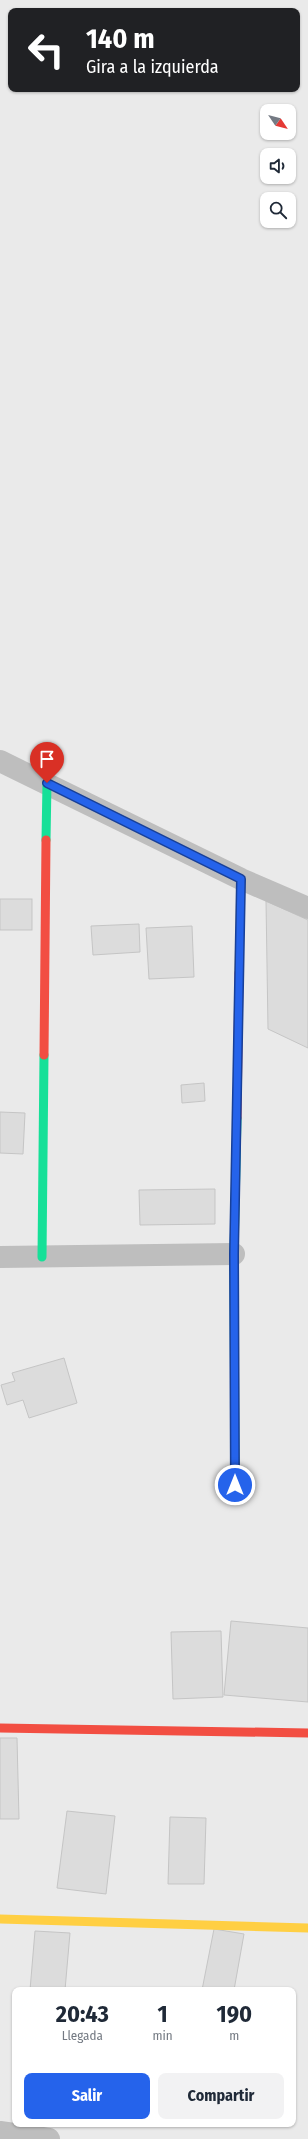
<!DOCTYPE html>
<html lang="es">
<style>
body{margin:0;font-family:"Fira Sans Condensed",sans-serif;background:#f2f2f3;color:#1f2937;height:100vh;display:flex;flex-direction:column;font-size:15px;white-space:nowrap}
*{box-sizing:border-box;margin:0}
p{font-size:13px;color:#747a83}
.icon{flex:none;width:22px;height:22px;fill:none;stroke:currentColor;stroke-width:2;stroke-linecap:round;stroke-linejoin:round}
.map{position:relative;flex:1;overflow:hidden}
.drawer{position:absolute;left:12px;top:1987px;width:284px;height:140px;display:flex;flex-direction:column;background:#fff;border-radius:8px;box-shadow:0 1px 3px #0004}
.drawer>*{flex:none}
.hud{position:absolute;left:8px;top:8px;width:292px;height:84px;border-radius:8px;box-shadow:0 1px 3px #0004;background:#202124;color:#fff;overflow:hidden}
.needle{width:26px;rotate:125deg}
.buttons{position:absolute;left:260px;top:104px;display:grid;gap:8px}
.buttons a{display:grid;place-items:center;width:36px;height:36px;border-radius:8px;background:#fff;box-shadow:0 1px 3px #0004;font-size:20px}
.pin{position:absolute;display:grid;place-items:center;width:34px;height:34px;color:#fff;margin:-41px -17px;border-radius:50% 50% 50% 0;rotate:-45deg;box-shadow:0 0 4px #0007}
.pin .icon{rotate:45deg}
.me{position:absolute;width:44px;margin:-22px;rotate:0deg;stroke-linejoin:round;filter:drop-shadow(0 0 3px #0008)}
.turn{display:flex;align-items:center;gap:14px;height:84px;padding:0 12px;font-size:18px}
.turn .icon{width:52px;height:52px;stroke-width:2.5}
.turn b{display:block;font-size:28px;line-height:34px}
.eta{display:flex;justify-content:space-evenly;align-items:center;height:68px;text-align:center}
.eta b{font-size:24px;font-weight:700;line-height:28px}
.action{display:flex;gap:8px;margin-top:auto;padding:8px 12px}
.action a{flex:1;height:46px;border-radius:8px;background:#2563eb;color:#fff;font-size:16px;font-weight:700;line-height:46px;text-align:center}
.action a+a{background:#f2f2f3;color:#1f2937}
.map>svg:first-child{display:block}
</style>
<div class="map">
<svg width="308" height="2139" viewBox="0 0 308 2139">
<rect width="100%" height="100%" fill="#fff"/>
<!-- green -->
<path fill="#eaeaea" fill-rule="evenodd" d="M0,0H308V2139H0ZM11,11H297V89H11ZM267,111H289V133H267ZM267,155H289V177H267ZM267,199H289V221H267ZM15,1990H293V2124H15Z"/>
<!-- building -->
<g fill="#dcdcdc" stroke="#c5c5c5">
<rect x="0" y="899" width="32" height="31"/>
<path d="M266,901L308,920V1048L268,1029Z"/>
<path d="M139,924L140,952L93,955L91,926Z"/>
<path d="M192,926L194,977L149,979L146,928Z"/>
<path d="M204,1083L205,1101L182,1103L181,1085Z"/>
<path d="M0,1112L25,1113L23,1154L0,1153Z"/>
<path d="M215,1189V1224L140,1225L139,1190Z"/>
<path d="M64,1358L77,1403L29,1418L23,1400L7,1405L1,1385L15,1381L12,1373Z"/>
<path d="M231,1621L308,1628V1702L224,1695Z"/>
<path d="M221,1631L223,1697L173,1699L171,1632Z"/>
<path d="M0,1738H17L19,1819H0Z"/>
<path d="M67,1811L115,1816L106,1894L57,1888Z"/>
<path d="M170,1817L206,1818L204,1884H168Z"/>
<path d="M214,1929L244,1934L234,1990H202Z"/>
<path d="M35,1931L70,1933L65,1990H30Z"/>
</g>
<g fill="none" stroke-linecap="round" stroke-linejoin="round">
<!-- street -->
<g stroke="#bebebe" stroke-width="22">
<path d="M0,761L241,879L308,908"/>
<path d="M0,1257L234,1254"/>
<path d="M0,2132L49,2139"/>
</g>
<!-- fast -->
<g stroke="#16e098" stroke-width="9">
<path d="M46,840L47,783"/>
<path d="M42,1257L44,1055"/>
<path d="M235,1485L234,1254L237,1118"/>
</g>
<!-- slow -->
<g stroke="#ffcf43" stroke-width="9">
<path d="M239,973L241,879"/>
<path d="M0,1919L308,1928"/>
</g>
<!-- jam -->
<g stroke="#f24e42" stroke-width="9">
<path d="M44,1055L46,840"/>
<path d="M237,1118L239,973"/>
<path d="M0,1728L308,1733"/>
</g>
</g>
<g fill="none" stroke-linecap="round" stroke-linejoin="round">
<!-- route casing -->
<g stroke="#184099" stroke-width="10">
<path id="route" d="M47,783L241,879L234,1254L235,1485"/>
</g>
<!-- route -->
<use href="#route" stroke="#2563eb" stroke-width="7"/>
</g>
</svg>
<div class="buttons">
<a><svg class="needle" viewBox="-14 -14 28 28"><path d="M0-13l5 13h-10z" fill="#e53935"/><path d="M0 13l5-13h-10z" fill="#747a83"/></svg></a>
<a><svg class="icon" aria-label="sound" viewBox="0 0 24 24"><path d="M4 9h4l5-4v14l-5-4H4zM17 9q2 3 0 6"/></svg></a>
<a><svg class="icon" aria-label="search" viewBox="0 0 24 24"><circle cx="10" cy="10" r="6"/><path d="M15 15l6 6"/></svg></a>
</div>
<div class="pin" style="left:47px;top:783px;background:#d93025"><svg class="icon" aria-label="arrive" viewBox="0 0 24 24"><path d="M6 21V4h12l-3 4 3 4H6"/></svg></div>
<svg class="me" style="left:235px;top:1485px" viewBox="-20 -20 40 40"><circle r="17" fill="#2563eb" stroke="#fff" stroke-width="3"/><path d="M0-11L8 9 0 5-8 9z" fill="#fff"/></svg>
<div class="hud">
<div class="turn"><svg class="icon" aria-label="left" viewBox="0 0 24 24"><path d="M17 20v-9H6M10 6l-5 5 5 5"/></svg><div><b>140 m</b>Gira a la izquierda</div></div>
</div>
<section class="drawer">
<div class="eta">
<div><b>20:43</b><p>Llegada</p></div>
<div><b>1</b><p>min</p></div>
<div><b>190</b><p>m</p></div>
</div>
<div class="action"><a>Salir</a><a>Compartir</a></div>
</section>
</div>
